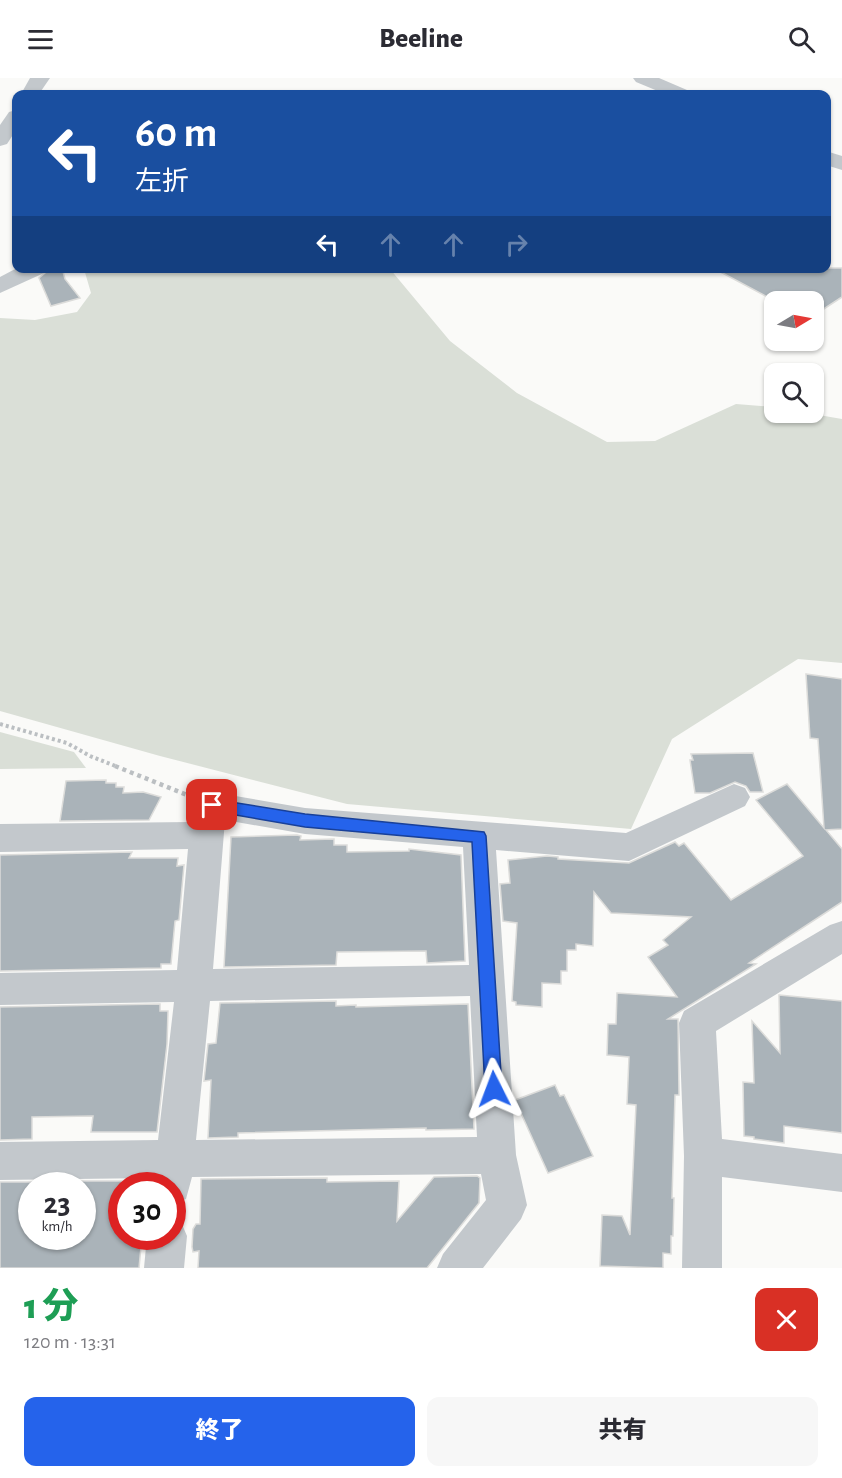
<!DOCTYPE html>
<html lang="ja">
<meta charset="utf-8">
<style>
body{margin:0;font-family:"Alegreya Sans","Noto Sans JP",sans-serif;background:#f7f7f7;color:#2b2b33;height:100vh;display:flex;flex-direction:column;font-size:22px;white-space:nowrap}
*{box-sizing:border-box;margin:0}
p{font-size:20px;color:#7c7c81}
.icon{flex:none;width:33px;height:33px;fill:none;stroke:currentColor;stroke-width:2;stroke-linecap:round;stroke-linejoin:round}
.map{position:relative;height:1190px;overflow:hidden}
.details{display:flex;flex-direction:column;background:#fff;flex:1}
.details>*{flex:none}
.hud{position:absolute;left:12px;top:12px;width:819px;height:183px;border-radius:12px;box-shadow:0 2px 4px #0004;background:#1a4fa0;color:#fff;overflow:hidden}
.needle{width:39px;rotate:80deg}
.fabs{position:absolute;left:764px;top:213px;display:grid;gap:12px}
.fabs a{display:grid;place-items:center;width:60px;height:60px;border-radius:12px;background:#fff;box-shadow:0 2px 4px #0004;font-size:30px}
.speed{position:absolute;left:18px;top:1094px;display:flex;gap:12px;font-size:30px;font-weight:700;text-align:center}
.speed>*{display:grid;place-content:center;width:78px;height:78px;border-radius:50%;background:#fff;box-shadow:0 2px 4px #0004;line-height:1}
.speed small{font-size:15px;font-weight:400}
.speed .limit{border:9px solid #d22;background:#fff;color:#111}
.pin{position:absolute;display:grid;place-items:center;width:51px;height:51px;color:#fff;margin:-26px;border-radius:12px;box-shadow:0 3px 9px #0006}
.me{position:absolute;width:66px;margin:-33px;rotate:357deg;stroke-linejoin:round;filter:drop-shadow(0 0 4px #0008)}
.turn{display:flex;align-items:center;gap:21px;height:126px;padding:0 24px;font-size:27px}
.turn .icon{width:78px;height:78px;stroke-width:2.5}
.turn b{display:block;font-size:42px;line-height:51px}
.lanes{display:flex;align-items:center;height:57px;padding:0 24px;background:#0003;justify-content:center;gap:30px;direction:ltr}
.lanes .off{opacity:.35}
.round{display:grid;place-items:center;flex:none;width:63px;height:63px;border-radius:12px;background:#f7f7f7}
.summary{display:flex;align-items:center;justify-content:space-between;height:102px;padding:0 24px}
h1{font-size:36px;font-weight:800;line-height:45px;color:#1e9e55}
.primary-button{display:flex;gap:12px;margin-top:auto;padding:12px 24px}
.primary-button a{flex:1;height:69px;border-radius:12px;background:#2563eb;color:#fff;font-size:24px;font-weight:800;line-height:69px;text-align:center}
.primary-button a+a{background:#f7f7f7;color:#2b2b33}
header{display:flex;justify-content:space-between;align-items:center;height:78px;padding:0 24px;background:#fff;font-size:27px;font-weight:800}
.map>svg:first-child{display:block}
</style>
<header><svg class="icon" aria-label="menu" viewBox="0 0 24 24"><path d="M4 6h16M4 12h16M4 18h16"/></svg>Beeline<svg class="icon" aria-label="search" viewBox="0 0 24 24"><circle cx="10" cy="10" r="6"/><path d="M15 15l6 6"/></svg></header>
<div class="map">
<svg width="842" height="1190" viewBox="0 0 842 1190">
<rect width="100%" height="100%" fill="#fafaf8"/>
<!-- green -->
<g fill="#dadfd7">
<path d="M84,191H390L450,263L517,315L607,364L655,363L736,326L774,329V334L807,335L842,341V585L798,581L672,661L631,751L347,726L160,678L0,633V240L35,242L77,234L91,215Z"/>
<path d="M0,654L74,674L86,690L0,691Z"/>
</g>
<!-- building -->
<g fill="#aab3b9" stroke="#dcdcda" stroke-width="1.5">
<path d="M51,190H62L65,201L80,220L51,228L39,200Z"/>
<path d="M713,190H842V219L813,238V224H777Z"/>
<path d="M806,596L842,601V751L826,752L842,771V824L749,885L756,886L668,941H678L679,1017H675L672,1120H674L673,1158H671V1176L663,1175V1190L600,1188L602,1137L622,1138L630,1157L636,1027L627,1026L629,979L607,977L608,946H616L617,915L677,919L648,879L668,867L663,862L691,839L611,835L594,814L593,868L576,866V872H567V893H561V906L542,905V929L516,927V924L512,923L517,845L503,843L500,806L510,805L508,782L547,778L558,779V781L629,785L675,764L679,768L684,765L731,822L803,778L756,722L787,706L824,750L818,661L810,660Z"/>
<path d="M753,675L763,714H750L746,708L735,704L710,715H695L690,682H693L691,676Z"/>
<path d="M106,702V705H116V709H124L123,715L143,714L161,719L149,742L60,743L66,703Z"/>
<path d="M297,757L301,758L300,762L334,761V767H347V774L409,773V771L461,777L465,883L427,885L426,873L337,874L336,887L224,889L231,759Z"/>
<path d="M132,774L129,780H178L177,788L184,787L179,842L175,843L171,886H161V890L0,893V777Z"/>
<path d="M779,917L842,923V1055L784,1048V1065L754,1061V1059L744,1058L743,1004L754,1005L752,943L780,975Z"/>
<path d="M336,923V928L356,927V929L468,926L474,1051L426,1052V1050L238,1055V1059L208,1060L211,1002L204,1003L208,966L216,965L220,925Z"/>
<path d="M160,926V933H168L167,966L157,1054H91L93,1038L32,1039V1061L0,1062V929Z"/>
<path d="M555,1007L560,1018L564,1017L593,1078L548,1095L515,1022Z"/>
<path d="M477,1098L480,1100L479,1125L427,1190H198L199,1173L193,1174L192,1169L193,1151L196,1146H200L201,1101L327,1100V1104L399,1103L397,1143L434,1099Z"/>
<path d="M82,1103H122V1158H142L139,1190H0V1104H32V1158H82Z"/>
</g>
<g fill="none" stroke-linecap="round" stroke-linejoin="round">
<!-- path-far1 -->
<path stroke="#bbbfc2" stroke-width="4" stroke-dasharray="3 3" stroke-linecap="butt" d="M0,646L67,665L90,678L118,689"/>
<!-- path -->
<path stroke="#bbbfc2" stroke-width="4.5" stroke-dasharray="4 4" stroke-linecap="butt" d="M115,688L187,717"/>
<!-- street -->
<g fill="#c3c8cc" fill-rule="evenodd">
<path d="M30,0H50L39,16H21Z"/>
<path d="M633,0H659L687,12L690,16H665L636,4Z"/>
<path d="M16,32V52L7,66L0,68V47L9,34Z"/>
<path d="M826,73L842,78V92L826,87Z"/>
<path d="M17,190H47L44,195L0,215V199Z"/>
<path d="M734,706L745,710L750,719L745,728L629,783L496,772L516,1077L527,1127L521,1141L483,1190H437L443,1176L486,1122L481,1096L192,1099L186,1121L172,1126V1107H152L153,1100L0,1102V1064L158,1062L174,924L0,927V895L177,892L188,771L0,774V746L192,744L201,718L212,714L305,730L626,755ZM225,742L305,756L463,769L469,887L213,891ZM470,918L477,1059L196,1062L210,923Z"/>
<path d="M842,843V876L716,953L722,1061L842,1076V1114L722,1099V1190H682L684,1078L679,945L684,933L830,847Z"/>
<path d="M172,1140L181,1144L187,1158L184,1190H144L147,1158H172Z"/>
</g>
</g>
<!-- route -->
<path fill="#2563eb" stroke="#184099" stroke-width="1.5" d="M212,721L305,736L484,754L486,758L502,1011L500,1017L494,1019L488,1017L485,1011L472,764L305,749L207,732L205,727L207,723Z"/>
</svg>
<div class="fabs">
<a><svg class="needle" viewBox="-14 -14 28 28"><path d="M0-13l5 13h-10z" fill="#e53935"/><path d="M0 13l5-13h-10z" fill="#7c7c81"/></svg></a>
<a><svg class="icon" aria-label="search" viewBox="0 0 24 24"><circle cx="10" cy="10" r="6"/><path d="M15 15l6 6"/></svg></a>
</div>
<div class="speed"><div>23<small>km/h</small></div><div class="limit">30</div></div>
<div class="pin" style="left:212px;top:727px;background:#d93025"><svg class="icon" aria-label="arrive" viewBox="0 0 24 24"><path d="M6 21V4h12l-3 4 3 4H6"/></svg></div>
<svg class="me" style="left:494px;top:1011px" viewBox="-20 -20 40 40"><path d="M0-17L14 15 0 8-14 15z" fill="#2563eb" stroke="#fff" stroke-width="4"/></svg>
<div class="hud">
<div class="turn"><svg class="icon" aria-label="left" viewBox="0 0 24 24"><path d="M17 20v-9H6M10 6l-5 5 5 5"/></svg><div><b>60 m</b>左折</div></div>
<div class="lanes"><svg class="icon" aria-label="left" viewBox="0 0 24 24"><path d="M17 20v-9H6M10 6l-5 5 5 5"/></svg><svg class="icon off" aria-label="ahead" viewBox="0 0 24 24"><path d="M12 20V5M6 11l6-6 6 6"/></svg><svg class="icon off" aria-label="ahead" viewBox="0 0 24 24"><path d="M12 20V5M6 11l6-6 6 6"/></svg><svg class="icon off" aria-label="right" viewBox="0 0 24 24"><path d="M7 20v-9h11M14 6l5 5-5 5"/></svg></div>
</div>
</div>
<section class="details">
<div class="summary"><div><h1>1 分</h1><p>120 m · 13:31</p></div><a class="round" style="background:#d93025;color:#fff"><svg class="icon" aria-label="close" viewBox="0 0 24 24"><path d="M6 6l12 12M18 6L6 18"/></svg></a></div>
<div class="primary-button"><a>終了</a><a>共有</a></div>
</section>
